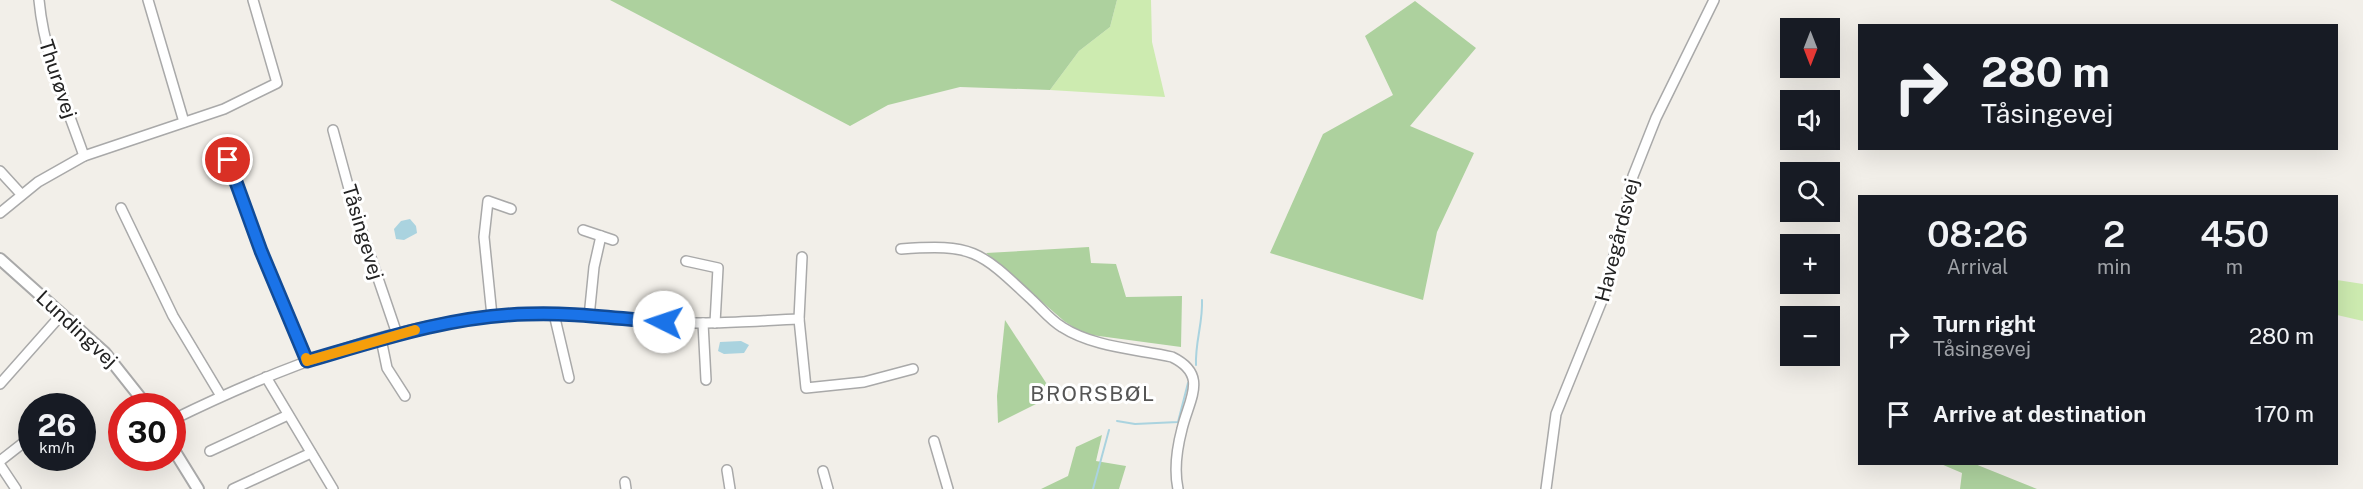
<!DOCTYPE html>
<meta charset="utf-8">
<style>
body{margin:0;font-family:"Public Sans",sans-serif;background:#242831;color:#f1f3f6;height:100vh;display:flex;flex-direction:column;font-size:22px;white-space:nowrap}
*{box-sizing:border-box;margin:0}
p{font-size:20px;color:#9ea1a6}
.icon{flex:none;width:33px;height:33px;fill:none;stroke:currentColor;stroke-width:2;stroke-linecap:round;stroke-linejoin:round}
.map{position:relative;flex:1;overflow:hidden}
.sheet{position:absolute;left:1858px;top:195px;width:480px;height:270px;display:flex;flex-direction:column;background:#171b24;border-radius:0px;box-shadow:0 6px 24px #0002}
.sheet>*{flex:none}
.top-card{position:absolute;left:1858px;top:24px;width:480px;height:126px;border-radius:0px;box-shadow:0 6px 24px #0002;background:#171b24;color:#f1f3f6;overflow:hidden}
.needle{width:39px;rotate:180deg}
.controls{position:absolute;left:1780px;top:18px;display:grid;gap:12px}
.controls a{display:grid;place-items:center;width:60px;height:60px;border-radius:0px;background:#171b24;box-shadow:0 6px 24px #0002;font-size:30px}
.speed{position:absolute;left:18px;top:393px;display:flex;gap:12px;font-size:30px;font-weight:700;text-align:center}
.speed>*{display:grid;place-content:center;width:78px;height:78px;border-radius:50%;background:#171b24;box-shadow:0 6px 24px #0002;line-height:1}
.speed small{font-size:15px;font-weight:400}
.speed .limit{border:9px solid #d22;background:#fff;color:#111}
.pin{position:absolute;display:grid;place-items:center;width:51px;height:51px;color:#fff;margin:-26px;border:3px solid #fff;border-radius:50%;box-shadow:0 2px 6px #0007}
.me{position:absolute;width:66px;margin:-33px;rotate:274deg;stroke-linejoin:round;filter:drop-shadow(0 0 4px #0008)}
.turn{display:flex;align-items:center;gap:21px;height:126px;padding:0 24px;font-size:27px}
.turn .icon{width:78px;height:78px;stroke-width:2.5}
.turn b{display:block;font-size:42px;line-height:51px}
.eta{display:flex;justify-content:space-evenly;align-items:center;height:102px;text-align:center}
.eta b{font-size:36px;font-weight:600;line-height:42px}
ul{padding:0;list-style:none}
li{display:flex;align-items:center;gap:18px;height:78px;padding:0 24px}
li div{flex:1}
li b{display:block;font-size:22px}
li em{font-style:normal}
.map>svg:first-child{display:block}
</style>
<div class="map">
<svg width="2363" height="489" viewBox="0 0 2363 489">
<rect width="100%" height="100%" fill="#f2efe9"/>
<!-- grass -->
<g fill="#cdebb0">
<path d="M1117,0H1151L1152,42L1165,97L1050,90L1079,51L1110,27Z"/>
<path d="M2337,280L2363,284V321L2337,315Z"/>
</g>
<!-- forest -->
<g fill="#add19e">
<path d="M610,0H1117L1110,27L1079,51L1050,90L960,87L888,105L850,126Z"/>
<path d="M1415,1L1476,48L1410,126L1474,153L1437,232L1423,300L1270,253L1323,134L1393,95L1365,36Z"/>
<path d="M1089,247L1091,263L1116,264L1126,297L1182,296L1181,347L1084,334L1064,321L986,253Z"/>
<path d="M1005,320L1054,395L998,423L997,396Z"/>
<path d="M1102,435L1096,461L1126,466L1119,489H1041L1068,476L1076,447Z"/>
<path d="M1941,464H1975L2037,489H1960L1962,473Z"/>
</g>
<!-- water -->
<g fill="#aad3df">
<path d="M410,219L416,226L417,233L404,240L396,239L394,229L401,221Z"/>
<path d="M741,341L749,345L744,353L724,354L718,351L720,342Z"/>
</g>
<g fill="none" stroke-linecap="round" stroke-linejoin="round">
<!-- stream -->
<g stroke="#aad3df" stroke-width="2">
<path d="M1196,365C1195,342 1203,323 1202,300"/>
<path d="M1117,421L1135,424L1178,422L1188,383"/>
<path d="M1093,489L1109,430"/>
</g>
<!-- minor casing -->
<g stroke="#a9a9a9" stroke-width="12">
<g id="minor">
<path d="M39,0C44,54 66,105 84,156"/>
<path d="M148,0L184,122"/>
<path d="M333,130L355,211L397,334"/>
<path d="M228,160L261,251L307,361"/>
<path d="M0,171L21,194"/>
<path d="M121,208L173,316L221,396"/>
<path d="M0,213L38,182L84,156L224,109L277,83L253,0"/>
<path d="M583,230L613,240"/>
<path d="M901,249C973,244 979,250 1031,299C1041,308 1050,320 1062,327C1093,347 1136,349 1172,357C1209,375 1189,399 1182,429C1177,448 1174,470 1178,489"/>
<path d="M802,257L799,319L806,388L864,382L913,369"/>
<path d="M686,261L718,268L715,323"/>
<path d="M554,314L569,378"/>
<path d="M492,316L484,237L488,201L511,209"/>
<path d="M589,317L594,267L601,236"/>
<path d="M703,323L706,380"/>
<path d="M381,339L387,368L405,396"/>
<path d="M266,377L333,489"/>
<path d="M0,384L62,314"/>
<path d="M172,420C280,367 405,318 527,314C572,312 617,320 662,322C708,325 753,321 799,319"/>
<path d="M934,441L948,489"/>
<path d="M210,451L288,415"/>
<path d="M0,461L32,436"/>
<path d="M0,465L16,489"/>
<path d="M727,470L730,489"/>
<path d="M823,471L828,489"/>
<path d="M625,482L626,489"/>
<path d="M233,489L311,453"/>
<path d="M1546,489L1556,414L1605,293L1633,176L1656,118L1714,0"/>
</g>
</g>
<!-- tertiary casing -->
<g stroke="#a9a9a9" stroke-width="14">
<g id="tertiary">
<path d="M0,259L105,353L147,406"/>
<path d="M172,447L198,489"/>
</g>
</g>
<!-- minor -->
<use href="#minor" stroke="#fff" stroke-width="9"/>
<!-- tertiary -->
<use href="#tertiary" stroke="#fff" stroke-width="10"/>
</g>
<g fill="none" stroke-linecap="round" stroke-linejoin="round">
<!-- route casing -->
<g stroke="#114b97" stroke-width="15">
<path id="route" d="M228,160L261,251L307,361C379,340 450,316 527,314C572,312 619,319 664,322"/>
</g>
<!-- route -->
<use href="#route" stroke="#1a73e8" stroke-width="10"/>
<!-- slow -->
<path stroke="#f59e0b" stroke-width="10" d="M306,358L307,361L415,330"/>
</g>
<g text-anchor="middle" stroke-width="6" stroke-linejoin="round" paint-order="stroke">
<!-- street labels -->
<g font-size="20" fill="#222" stroke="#fff">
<text transform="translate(58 79) rotate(72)" y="7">Thurøvej</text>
<text transform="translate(363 232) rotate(73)" y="7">Tåsingevej</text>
<text transform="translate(1617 240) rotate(-76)" y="7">Havegårdsvej</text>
<text transform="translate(77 329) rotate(43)" y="7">Lundingvej</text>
</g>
<!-- neighbourhood labels -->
<g font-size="21" letter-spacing="1.5" fill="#555" stroke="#fff">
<text x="1093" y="401">BRORSBØL</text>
</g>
</g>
</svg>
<div class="controls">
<a><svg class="needle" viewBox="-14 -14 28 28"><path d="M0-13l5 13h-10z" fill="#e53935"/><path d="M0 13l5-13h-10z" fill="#9ea1a6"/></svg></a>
<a><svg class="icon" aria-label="sound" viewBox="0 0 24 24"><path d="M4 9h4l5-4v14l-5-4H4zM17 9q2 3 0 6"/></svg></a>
<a><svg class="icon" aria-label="search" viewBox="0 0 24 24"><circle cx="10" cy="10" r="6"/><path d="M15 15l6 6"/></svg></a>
<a>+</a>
<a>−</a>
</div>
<div class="speed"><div>26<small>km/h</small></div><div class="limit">30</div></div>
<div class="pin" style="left:228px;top:160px;background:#d93025"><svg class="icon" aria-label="arrive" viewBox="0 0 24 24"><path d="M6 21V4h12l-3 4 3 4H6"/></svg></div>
<svg class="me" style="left:664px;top:322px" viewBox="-20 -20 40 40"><circle r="19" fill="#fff"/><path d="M0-13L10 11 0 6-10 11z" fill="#1a73e8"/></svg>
<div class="top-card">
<div class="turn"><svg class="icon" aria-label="right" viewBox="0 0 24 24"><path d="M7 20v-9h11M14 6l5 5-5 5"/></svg><div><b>280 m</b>Tåsingevej</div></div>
</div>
<section class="sheet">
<div class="eta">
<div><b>08:26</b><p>Arrival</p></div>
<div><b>2</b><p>min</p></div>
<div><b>450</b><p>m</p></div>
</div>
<ul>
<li><svg class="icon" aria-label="right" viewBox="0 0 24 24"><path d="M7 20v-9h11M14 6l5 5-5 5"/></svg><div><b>Turn right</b><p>Tåsingevej</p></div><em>280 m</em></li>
<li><svg class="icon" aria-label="arrive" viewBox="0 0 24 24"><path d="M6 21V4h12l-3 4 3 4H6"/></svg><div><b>Arrive at destination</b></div><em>170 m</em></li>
</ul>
</section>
</div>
